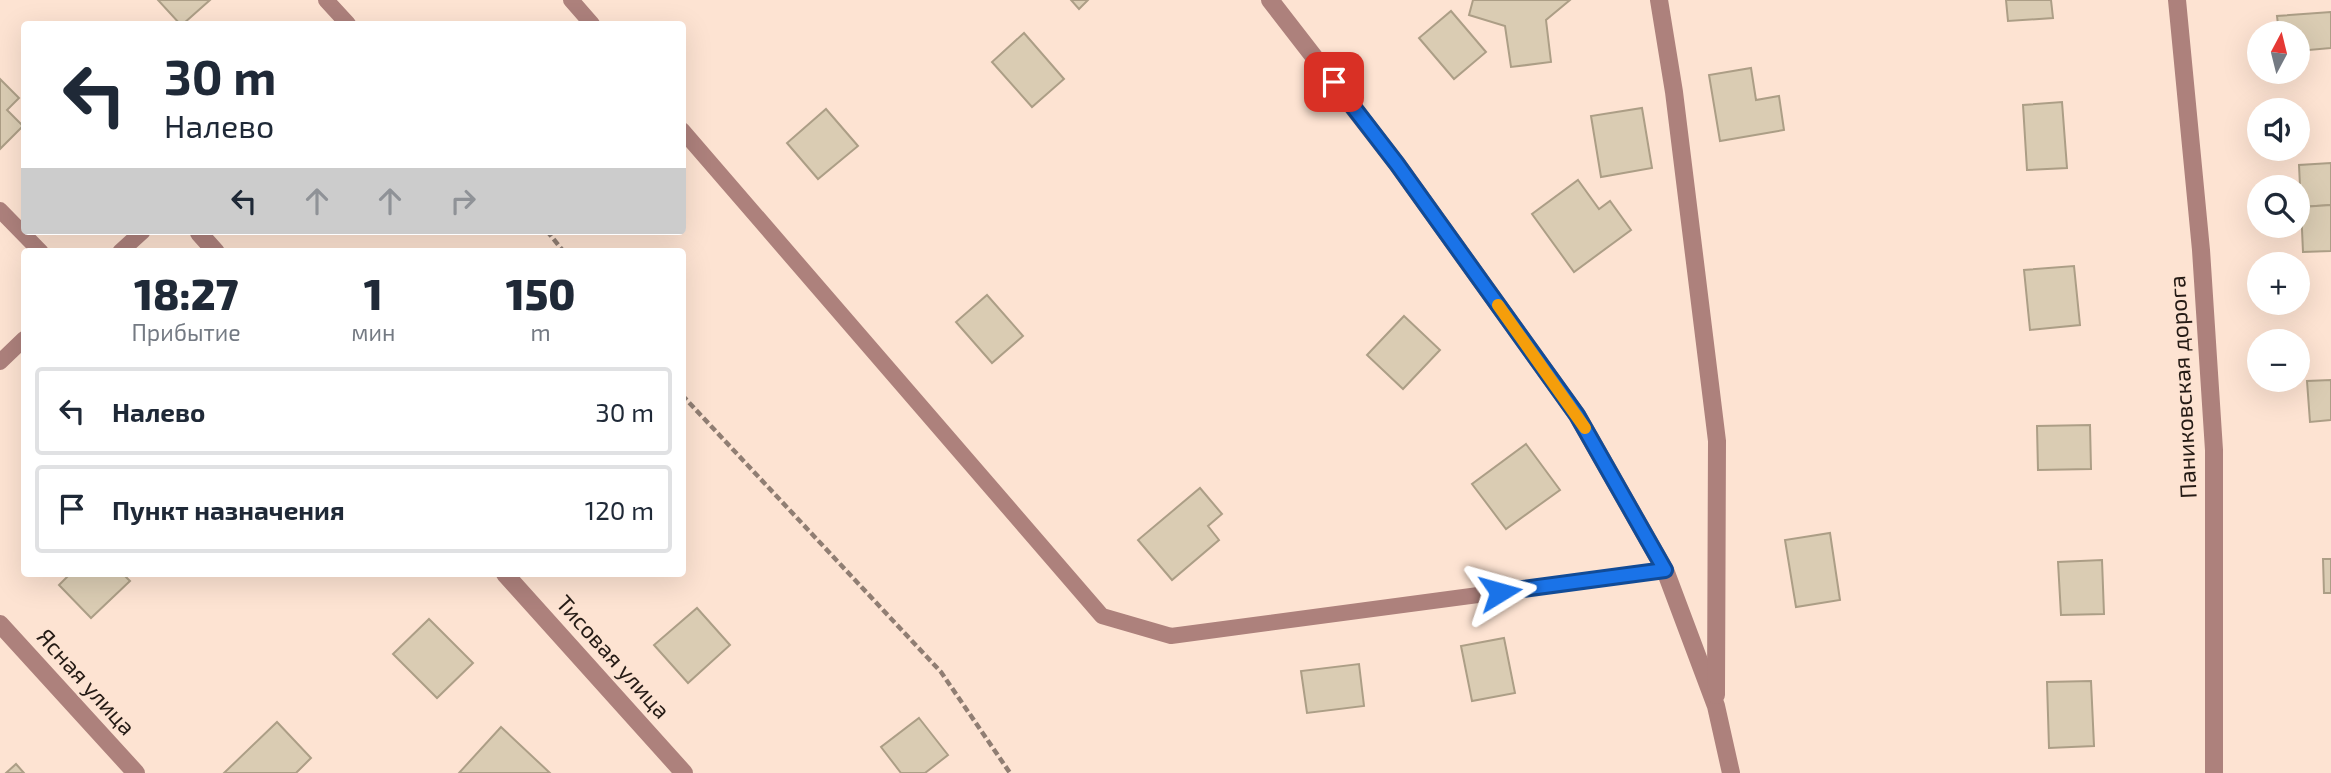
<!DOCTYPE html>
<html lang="ru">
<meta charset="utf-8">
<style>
body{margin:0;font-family:"Exo 2",sans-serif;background:#f6f6f7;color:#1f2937;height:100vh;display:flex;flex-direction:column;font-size:26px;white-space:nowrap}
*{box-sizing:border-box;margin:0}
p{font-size:23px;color:#747a83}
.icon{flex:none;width:38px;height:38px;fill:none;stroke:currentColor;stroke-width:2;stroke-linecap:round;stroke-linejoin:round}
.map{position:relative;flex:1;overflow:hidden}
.side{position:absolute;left:21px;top:248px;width:665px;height:329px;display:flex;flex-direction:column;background:#fff;border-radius:7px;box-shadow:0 7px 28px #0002}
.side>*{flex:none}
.banner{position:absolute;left:21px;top:21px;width:665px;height:214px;border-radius:7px;box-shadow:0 7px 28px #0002;background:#fff;color:#1f2937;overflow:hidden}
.needle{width:46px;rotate:7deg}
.fabs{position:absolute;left:2247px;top:21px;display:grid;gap:14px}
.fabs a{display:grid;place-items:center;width:63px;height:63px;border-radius:50%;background:#fff;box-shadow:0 7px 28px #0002;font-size:35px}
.pin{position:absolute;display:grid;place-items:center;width:60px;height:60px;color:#fff;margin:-30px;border-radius:14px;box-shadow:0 4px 10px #0006}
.me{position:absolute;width:77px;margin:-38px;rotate:82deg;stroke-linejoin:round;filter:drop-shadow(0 0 5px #0008)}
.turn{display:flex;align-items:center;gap:24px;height:147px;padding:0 28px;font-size:32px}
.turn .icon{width:91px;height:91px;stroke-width:2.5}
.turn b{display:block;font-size:49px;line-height:60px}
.lanes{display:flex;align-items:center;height:66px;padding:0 28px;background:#0003;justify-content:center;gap:35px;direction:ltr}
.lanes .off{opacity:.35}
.eta{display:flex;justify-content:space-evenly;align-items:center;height:119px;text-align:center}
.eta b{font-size:42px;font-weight:800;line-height:49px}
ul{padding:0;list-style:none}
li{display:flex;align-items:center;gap:21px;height:88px;margin:0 14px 10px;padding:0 14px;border:4px solid #e0e1e3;border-radius:7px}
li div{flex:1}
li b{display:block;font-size:26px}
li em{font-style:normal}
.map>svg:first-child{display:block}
</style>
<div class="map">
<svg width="2331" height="773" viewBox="0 0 2331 773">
<rect width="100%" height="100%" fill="#fde3d2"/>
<!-- building -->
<g fill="#daccb3" stroke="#ac9e86" stroke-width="2">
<path d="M158,0H210L183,24H180Z"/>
<path d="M1071,0H1088L1079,9Z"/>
<path d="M1473,0H1570L1546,20L1551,62L1511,67L1505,26L1469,15Z"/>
<path d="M2006,0H2051L2053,18L2008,21Z"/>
<path d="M1451,11L1486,52L1454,79L1419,38Z"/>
<path d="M2331,12V48L2298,51V33H2279L2277,16Z"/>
<path d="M1024,33L1064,79L1032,107L992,62Z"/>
<path d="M1751,68L1756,100L1779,96L1784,130L1720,141L1709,75Z"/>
<path d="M0,79L19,98L7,110L23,126L0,149Z"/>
<path d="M2062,102L2067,168L2027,170L2023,105Z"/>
<path d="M1642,108L1652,168L1601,177L1591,116Z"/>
<path d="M826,109L858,146L818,179L787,143Z"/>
<path d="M2331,163V205L2301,207L2299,165Z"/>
<path d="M1578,180L1599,209L1610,201L1631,230L1574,272L1532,214Z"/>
<path d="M2331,205V251L2303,252L2301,207Z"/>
<path d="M2074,266L2080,325L2030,330L2024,270Z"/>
<path d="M987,295L1023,336L992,363L956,322Z"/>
<path d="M1404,316L1440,350L1403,389L1367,355Z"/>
<path d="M2331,380V420L2310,422L2307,381Z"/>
<path d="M2090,425L2091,469L2038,470L2037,426Z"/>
<path d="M1526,444L1560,490L1506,529L1472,484Z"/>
<path d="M1200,488L1222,514L1208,526L1219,540L1172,580L1138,540Z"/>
<path d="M1830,533L1840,600L1796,607L1785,540Z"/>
<path d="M2323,559H2331V593H2324Z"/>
<path d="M2102,560L2104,614L2061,615L2058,562Z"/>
<path d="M70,574H123L130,581L91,618L59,585Z"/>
<path d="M697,608L730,645L688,683L654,645Z"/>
<path d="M429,619L473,663L437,698L393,654Z"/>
<path d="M1504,638L1515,693L1472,701L1461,646Z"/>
<path d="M1359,664L1364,706L1307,713L1301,671Z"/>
<path d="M2091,681L2094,746L2049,748L2047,682Z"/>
<path d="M919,718L948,755L925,773H901L881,747Z"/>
<path d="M277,722L311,758L296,773H224Z"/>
<path d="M501,727L550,773H459Z"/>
<path d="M16,764L24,773H6Z"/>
</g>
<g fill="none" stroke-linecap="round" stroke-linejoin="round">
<!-- path -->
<g stroke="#907e73" stroke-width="4.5" stroke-dasharray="7 3.5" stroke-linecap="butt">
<path d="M547,231L564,252"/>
<path d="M682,395L941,672L1010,773"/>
</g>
<!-- service -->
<g stroke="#ad817c" stroke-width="16">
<path d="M326,0L348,24"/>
<path d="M571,0L592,24"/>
<path d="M682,130L1102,616L1171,636L1665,570"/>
<path d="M0,210L41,252"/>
<path d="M120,252L143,231"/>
<path d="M0,362L24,339"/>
</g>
<!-- minor -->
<g stroke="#ad817c" stroke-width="18">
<path d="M1270,0L1397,164L1577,415L1665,570L1716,706L1731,773"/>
<path d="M1659,0L1674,92L1717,441L1716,695"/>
<path d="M199,233L216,252"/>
<path d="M505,574L684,773"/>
<path d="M0,624L136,773"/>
</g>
<!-- tertiary -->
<path stroke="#ad817c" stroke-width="18" d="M2177,0L2201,250L2214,450V773"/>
</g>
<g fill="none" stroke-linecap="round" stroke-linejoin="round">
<!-- route casing -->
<g stroke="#114b97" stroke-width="18">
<path id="route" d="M1334,82L1397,164L1577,415L1665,570L1500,592"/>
</g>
<!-- route -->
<use href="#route" stroke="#1a73e8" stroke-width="12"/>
<!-- slow -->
<path stroke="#f59e0b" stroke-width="12" d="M1498,305L1585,428"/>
</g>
<g text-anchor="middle" stroke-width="5" stroke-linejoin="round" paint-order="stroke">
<!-- street labels -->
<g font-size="23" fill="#251b15" stroke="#fde3d2">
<text transform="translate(2183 387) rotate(-93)" y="8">Паниковская дорога</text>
<text transform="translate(613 657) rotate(48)" y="8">Тисовая улица</text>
<text transform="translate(86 682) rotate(48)" y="8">Ясная улица</text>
</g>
</g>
</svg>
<div class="fabs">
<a><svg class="needle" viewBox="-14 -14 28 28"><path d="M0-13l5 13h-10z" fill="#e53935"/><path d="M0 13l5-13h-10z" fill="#747a83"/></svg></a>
<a><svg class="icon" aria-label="sound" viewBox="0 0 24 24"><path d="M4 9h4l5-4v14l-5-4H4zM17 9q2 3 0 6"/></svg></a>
<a><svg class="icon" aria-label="search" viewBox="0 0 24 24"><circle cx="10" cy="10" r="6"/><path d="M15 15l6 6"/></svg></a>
<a>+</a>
<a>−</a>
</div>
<div class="pin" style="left:1334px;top:82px;background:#d93025"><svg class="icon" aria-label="arrive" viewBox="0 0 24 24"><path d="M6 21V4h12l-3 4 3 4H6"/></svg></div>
<svg class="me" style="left:1500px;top:592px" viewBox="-20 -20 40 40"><path d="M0-17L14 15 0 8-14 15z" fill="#1a73e8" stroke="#fff" stroke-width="4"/></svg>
<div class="banner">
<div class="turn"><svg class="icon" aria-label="left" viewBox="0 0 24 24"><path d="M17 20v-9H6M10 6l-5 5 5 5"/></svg><div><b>30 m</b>Налево</div></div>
<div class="lanes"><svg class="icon" aria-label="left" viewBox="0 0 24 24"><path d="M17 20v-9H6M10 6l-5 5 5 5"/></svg><svg class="icon off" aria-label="ahead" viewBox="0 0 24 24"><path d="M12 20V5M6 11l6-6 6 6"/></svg><svg class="icon off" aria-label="ahead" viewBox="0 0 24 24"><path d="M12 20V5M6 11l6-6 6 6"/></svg><svg class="icon off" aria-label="right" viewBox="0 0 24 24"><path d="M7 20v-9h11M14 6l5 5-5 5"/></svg></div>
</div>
<section class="side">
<div class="eta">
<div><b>18:27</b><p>Прибытие</p></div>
<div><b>1</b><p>мин</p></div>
<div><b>150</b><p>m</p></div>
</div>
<ul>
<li><svg class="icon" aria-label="left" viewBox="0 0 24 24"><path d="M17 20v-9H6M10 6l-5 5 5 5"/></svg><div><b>Налево</b></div><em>30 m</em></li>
<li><svg class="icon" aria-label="arrive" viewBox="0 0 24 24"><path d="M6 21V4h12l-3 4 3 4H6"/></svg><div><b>Пункт назначения</b></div><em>120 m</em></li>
</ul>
</section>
</div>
